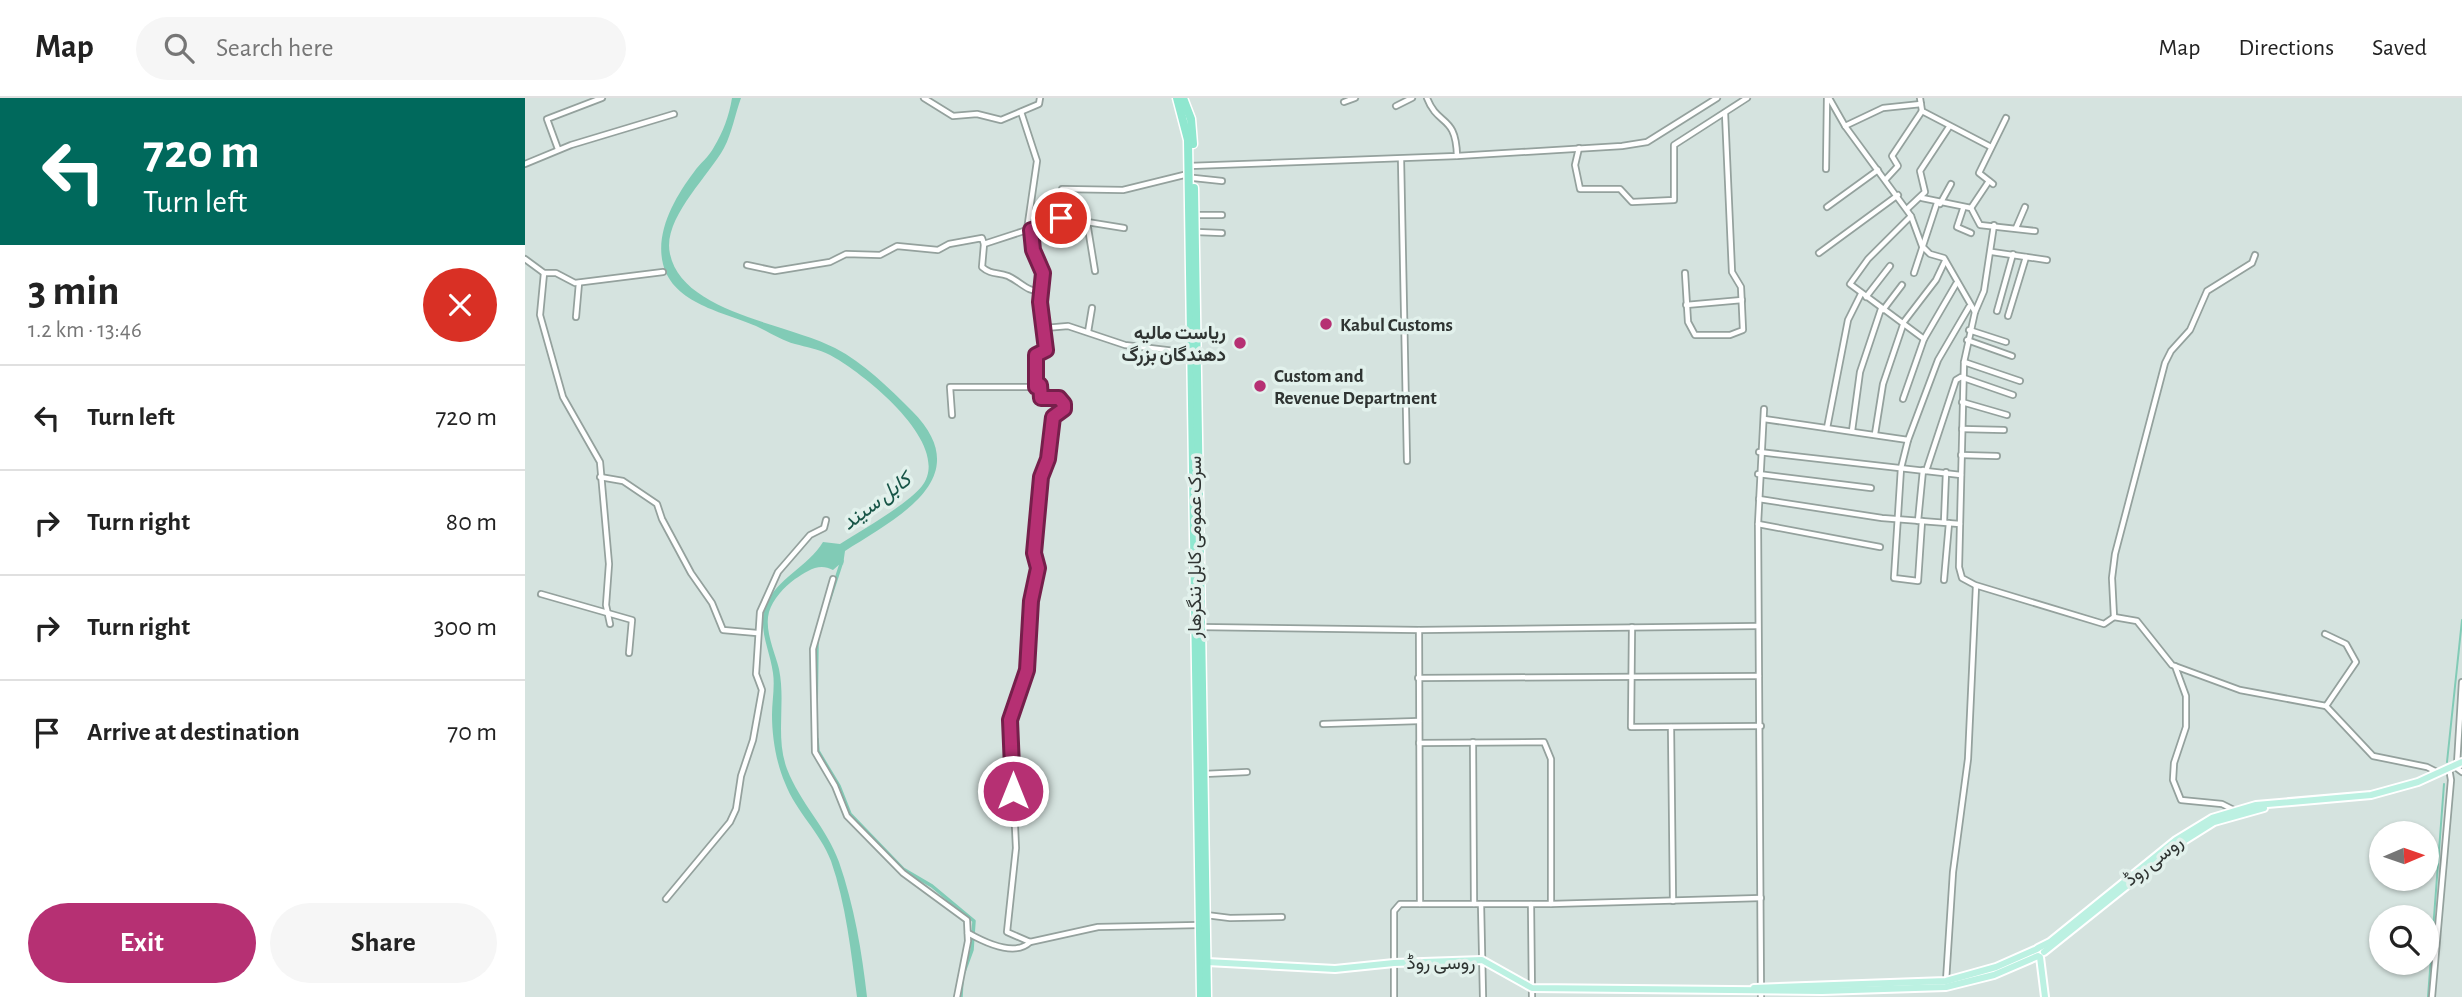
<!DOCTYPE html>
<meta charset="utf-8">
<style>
body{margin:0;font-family:"Alegreya Sans",Vazirmatn,sans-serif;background:#f6f6f6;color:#222;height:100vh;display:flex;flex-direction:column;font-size:26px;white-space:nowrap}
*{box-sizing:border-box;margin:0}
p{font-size:23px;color:#767676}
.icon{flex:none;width:38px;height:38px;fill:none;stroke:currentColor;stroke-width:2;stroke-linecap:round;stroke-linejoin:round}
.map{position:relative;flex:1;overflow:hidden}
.drawer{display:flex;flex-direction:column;background:#fff;width:525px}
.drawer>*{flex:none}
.banner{background:#00695c;color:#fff;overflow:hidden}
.needle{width:46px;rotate:88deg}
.fabs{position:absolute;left:1844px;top:723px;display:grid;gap:14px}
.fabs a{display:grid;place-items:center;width:70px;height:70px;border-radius:50%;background:#fff;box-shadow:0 2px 5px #0004;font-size:35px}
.pin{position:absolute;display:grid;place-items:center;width:60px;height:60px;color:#fff;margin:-30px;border:4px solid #fff;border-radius:50%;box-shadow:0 2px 7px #0007}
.me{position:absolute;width:77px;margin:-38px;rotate:0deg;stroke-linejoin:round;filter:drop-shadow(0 0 5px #0008)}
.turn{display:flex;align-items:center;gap:24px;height:147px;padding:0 28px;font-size:32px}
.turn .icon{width:91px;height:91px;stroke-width:2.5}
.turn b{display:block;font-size:49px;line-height:60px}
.round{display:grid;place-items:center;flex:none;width:74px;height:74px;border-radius:37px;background:#f6f6f6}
.headline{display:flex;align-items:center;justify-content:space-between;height:119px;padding:0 28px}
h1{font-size:42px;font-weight:600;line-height:52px}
.button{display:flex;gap:14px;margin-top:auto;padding:14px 28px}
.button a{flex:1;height:80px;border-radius:42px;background:#b63073;color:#fff;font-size:28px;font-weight:600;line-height:80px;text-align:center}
.button a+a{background:#f6f6f6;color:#222}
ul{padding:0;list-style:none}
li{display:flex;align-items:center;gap:21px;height:105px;padding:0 28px;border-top:2px solid #e0e0e0}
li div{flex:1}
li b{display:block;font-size:26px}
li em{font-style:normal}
header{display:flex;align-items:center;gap:42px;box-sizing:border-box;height:98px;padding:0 35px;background:#fff;border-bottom:2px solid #e0e0e0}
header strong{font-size:33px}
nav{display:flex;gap:38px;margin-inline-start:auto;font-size:24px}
.search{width:490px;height:63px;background:#f6f6f6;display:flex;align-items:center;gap:18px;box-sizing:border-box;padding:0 24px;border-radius:38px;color:#767676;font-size:26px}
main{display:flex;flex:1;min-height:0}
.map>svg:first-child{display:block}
</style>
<header>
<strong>Map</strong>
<div class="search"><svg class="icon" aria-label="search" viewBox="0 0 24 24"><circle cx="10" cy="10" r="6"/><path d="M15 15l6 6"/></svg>Search here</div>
<nav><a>Map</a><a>Directions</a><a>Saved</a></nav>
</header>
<main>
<section class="drawer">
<div class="banner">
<div class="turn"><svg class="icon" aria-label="left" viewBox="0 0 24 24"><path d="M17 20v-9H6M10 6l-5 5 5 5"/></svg><div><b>720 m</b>Turn left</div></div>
</div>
<div class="headline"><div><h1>3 min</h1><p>1.2 km · 13:46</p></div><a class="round" style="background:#d93025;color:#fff"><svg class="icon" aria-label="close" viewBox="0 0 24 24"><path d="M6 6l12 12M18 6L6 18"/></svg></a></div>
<ul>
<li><svg class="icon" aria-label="left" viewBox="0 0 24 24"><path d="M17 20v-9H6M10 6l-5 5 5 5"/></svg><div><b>Turn left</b></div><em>720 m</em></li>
<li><svg class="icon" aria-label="right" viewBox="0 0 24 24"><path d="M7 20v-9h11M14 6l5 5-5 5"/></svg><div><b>Turn right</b></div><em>80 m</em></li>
<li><svg class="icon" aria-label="right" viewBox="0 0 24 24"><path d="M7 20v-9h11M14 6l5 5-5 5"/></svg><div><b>Turn right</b></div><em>300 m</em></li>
<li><svg class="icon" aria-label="arrive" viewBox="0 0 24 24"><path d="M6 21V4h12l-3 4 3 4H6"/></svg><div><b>Arrive at destination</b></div><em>70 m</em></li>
</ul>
<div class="button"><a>Exit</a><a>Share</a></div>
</section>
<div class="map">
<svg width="1937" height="899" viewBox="0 0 1937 899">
<rect width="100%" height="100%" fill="#d5e3df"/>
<!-- water -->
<path fill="#81cbb6" d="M207,0H216C210,16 207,35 199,50C183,79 137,121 145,156C157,215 265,226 310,250C339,265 364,290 387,313C454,380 371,420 320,453L318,467L316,465L308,472C294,464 282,473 270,481C259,489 248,501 244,514C239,532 250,554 254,571C261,605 250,639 262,671C275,705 302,730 314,764C329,807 337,854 342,899H332C326,854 321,806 306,763C295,734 271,714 260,685C251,664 247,639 247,617C247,603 250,589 248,575C245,552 232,530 241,507C252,480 283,469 298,444L315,446C337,432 383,406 397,388C429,346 337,274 305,257C294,251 281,249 270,246C256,242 244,234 231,228C199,214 148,206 138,166C130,134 150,99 169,74C175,65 184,59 189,49C198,34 204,18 207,0Z"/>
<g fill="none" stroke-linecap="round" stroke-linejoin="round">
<!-- stream -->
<g stroke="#81cbb6" stroke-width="2">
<path d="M1922,664L1937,522"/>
<path d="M1903,899L1919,686"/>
</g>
<!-- canal -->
<g stroke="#81cbb6" stroke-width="3.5">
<path d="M304,503L317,463"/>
<path d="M291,620L292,544"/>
<path d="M292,641L293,653L314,688L325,716L378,771L407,788L449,823L447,852L439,874"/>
<path d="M436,899L437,881"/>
</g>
<!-- minor casing -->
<g stroke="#94a19d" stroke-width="8">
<g id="minor">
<path d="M399,0L428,18L452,16L476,22L514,6L515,0"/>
<path d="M902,0C913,29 931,16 932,58"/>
<path d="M1304,0L1320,28L1386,118L1397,148L1405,156L1419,160L1450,214L1439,264L1434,469L1437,480L1450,487L1579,526L1589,519L1587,480L1590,456L1640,265L1646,253L1665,232L1682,193L1727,165L1730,157"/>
<path d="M1395,0L1397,13L1466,49"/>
<path d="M819,4L830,0"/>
<path d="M871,8L887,0"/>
<path d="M496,14L512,63L502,132H506L507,152L518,175L515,204L521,252L511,257V289L515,287L516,300H534L539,306L528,319L523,361L516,379L508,455L513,470L506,504L502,572L485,622L491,750L482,834L505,844L573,829L674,827"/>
<path d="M1320,28L1358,10L1396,6"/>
<path d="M1054,50L1050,67L1055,91H1095L1107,104L1149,102V47L1222,0"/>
<path d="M33,51L22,21L77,0"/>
<path d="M876,61L882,363"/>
<path d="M0,66L46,47L149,16"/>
<path d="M664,68L932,58L1097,48L1122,44L1192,0"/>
<path d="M1301,71L1302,0"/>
<path d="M669,80L697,83"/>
<path d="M1361,81L1373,68L1367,58L1397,13"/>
<path d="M1468,86L1454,75L1481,20"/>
<path d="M1397,100L1446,110L1455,127L1510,133"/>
<path d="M1415,106L1426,86"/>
<path d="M1302,109L1353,72"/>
<path d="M1446,110L1464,83"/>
<path d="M1382,111L1400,94L1395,73L1424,29"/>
<path d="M1438,111L1432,129L1446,135"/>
<path d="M671,117H697"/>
<path d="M1386,118L1343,161L1325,186L1399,241"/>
<path d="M562,124L570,173"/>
<path d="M536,126L562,124L599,130"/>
<path d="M1491,130L1500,109"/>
<path d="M506,132L536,126L537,91L598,92L663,76"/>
<path d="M671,134L697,135"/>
<path d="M459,146L457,169C466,177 472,174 483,178C496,184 502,194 518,194"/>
<path d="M1467,154L1522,162"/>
<path d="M1294,155L1373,97"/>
<path d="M0,161L19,175H31L50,185L138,174"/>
<path d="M222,167L250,173L305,164L321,156L355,157L372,148L413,152L424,146L457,140L459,146L502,132"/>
<path d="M19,175L15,217L38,299L75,364L84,466L81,507L85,526"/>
<path d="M1160,175L1163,224L1170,237H1205L1218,232L1216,189L1207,174L1200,15"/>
<path d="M1389,175L1412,105"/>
<path d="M1341,199L1365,168"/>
<path d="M1161,207L1217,202"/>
<path d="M1358,212L1377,187"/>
<path d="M1472,213L1488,156"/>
<path d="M1450,214L1459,193L1469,127"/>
<path d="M1483,218L1501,159"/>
<path d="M51,219L54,185"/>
<path d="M1378,225L1411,182L1420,163"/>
<path d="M520,230L543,228L600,247L666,255"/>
<path d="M1444,232L1481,244"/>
<path d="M563,234L567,210"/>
<path d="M1442,242L1487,258"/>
<path d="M1439,264L1495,283"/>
<path d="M1378,301L1399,241L1431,186"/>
<path d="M1437,304L1482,317"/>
<path d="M427,317L425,289H511"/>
<path d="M1239,321L1383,342"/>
<path d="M1302,330L1323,222L1336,196"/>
<path d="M1437,331L1479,332"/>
<path d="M1327,333L1335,274L1356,211"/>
<path d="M1350,336L1358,286L1378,227"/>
<path d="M1234,354L1436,377"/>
<path d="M1436,357L1472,358"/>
<path d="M1401,373L1431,282L1436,279L1488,297"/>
<path d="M1233,376L1346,390"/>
<path d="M75,379L98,383L132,406L137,421L166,475L187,505L198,532L232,535"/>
<path d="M1234,401L1357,420L1435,426"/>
<path d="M1393,423L1398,372"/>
<path d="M1397,423L1393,483L1369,480L1376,370L1383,342L1413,262L1444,209"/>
<path d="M1419,424L1421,374"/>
<path d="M1233,426L1355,449"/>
<path d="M308,481L288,551L290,654L310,688L322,718L378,775L442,822L443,843L432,899"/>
<path d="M1419,482L1424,425"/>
<path d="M16,496L107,522L104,555"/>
<path d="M1589,519L1612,523L1647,567L1715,592L1801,608"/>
<path d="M674,529L894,532L1233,528"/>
<path d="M1107,529L1106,629L1236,628"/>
<path d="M894,532L895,806"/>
<path d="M1800,536L1821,546L1831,564L1801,608L1848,658L1902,669L1912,674"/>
<path d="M1650,568L1661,598V629L1649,665L1648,682L1656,702L1697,706L1709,712"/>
<path d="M893,580L1234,578"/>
<path d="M798,626L894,623"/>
<path d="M1146,629L1148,803"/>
<path d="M948,644L949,806"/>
<path d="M894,645L1019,644L1026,661V806"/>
<path d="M1932,666L1937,584"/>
<path d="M1929,668L1937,674"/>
<path d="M679,676L722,674"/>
<path d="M141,801L205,724L211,711L216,678L228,642L237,592L231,576L235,514L253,474L285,437L299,430L301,422"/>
<path d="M956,806L958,899"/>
<path d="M1006,806L1007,899"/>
<path d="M681,817L705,820L757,819"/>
<path d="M443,835C459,844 490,859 505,844"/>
<path d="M1421,883L1428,774L1443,661L1451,488"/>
<path d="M869,899V813L875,806H1026L1236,800"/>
<path d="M1236,899L1233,426L1239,311"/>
<path d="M1907,899L1926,682L1924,670"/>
</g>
</g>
<!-- major casing -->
<g stroke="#fff" stroke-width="10">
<g id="major">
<path d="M1513,850L1525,844L1651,742L1687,720L1731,707L1846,697L1893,684L1937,664"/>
<path d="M1519,854L1654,746L1689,724L1739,710"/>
<path d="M1515,859L1520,899"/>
<path d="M682,864L810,871L869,865L957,862L1007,890L1297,893L1421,889L1469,877L1513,858"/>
<path d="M1229,890L1421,883L1471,869L1512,851"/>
</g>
</g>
<!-- highway casing -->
<g stroke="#fff" stroke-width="11">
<g id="highway">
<path d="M652,0L663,42L676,899"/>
<path d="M658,0L666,21L668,46"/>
<path d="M669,90L682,899"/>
</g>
</g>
<!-- minor -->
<use href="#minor" stroke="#fff" stroke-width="4.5"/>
<!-- major -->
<use href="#major" stroke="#bcf1e2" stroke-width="6"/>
<!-- highway -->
<use href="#highway" stroke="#8fe7cf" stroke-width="8"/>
</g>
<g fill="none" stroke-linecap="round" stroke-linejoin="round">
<!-- route casing -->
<g stroke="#761f4b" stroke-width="18">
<path id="route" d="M488,693L485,622L502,572L506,503L513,470L509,455L516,379L523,361L528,319L539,311V306L534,300H516L515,287L511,289V257L521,252L515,204L518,175L508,152L506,132L536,126V120"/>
</g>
<!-- route -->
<use href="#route" stroke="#b63073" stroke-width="12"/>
</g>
<!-- markers -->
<g fill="#b63073" stroke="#e2f1ec" stroke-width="2.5">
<circle cx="801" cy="226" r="7"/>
<circle cx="715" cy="245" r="7"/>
<circle cx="735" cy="288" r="7"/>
</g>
<g text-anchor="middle" stroke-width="7" stroke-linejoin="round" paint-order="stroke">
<!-- poi labels -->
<g font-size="19" font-weight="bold" fill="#2f3432" stroke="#e2f1ec" text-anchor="start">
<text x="815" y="233">Kabul Customs</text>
<text x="701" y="241" text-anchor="end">ریاست مالیه<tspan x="701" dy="22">دهندگان بزرگ</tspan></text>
<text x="749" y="284">Custom and<tspan x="749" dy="22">Revenue Department</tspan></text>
</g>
<!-- street labels -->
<g font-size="19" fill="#2f3432" stroke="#e2f1ec">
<text transform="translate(669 449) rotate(-90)" y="7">سرک عمومی کابل ننگرهار</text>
<text transform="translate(1628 762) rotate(-38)" y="7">روسی روڈ</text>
<text x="916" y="871">روسی روڈ</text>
</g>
<!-- water labels -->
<g font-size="21" font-style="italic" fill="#165446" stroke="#e2f1ec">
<text transform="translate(351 403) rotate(-37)" y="7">کابل سيند</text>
</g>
</g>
</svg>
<div class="fabs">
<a><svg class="needle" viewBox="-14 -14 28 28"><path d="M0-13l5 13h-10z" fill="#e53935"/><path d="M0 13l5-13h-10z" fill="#767676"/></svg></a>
<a><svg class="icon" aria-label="search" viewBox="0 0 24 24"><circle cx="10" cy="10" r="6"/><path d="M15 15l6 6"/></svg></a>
</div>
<div class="pin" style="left:536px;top:120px;background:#d93025"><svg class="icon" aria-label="arrive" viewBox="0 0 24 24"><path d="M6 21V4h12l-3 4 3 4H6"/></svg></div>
<svg class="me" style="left:488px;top:693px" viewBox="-20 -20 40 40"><circle r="17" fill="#b63073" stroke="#fff" stroke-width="3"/><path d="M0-11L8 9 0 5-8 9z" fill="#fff"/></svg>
</div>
</main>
